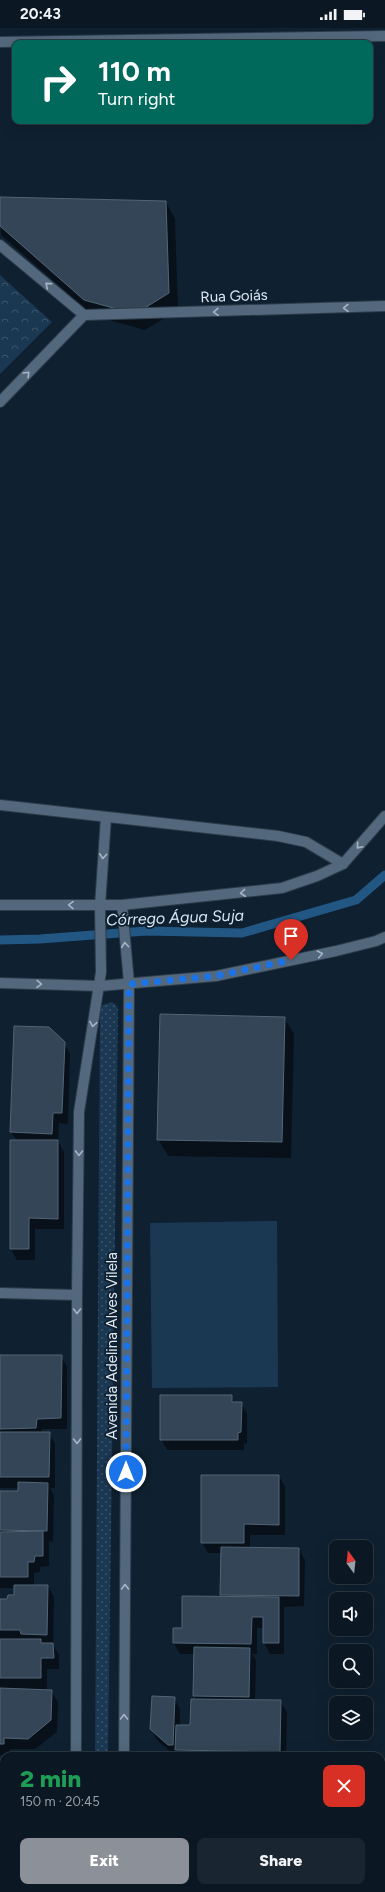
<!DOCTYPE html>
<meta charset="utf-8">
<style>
body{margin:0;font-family:Figtree,sans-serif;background:#192531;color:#f1f3f6;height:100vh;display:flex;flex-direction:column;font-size:15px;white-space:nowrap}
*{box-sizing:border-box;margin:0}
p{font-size:13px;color:#9aa0a6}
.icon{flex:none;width:22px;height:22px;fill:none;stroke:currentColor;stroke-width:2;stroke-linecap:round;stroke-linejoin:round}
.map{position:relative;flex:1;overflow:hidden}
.panel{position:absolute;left:0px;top:1724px;width:385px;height:140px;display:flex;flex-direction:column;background:#0b1824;border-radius:12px 12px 0 0;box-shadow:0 4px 16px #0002,0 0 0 1px #2b3741}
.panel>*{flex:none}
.banner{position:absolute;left:12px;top:12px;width:361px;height:84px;border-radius:8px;box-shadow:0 4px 16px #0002,0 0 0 1px #2b3741;background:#00695c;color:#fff;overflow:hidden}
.needle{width:26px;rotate:345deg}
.tools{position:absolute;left:329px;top:1512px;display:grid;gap:8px}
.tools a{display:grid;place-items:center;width:44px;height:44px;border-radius:8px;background:#0b1824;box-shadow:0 4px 16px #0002,0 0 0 1px #2b3741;font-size:20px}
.pin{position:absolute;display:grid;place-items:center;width:34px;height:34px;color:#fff;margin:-41px -17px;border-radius:50% 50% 50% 0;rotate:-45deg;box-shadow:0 0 4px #0007}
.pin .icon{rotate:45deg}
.me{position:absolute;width:44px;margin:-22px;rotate:0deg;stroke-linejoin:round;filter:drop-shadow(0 0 3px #0008)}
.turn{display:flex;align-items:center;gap:14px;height:84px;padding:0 20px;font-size:18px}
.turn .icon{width:52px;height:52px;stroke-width:2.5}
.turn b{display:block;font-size:28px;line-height:34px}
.round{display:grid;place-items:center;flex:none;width:42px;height:42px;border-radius:8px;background:#192531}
.headline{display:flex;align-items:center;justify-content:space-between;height:68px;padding:0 20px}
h1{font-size:24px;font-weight:800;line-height:30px;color:#1e9e55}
.primary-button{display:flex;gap:8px;margin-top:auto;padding:8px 20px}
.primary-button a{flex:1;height:46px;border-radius:8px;background:#8c9099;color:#fff;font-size:16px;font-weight:800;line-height:46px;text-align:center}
.primary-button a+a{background:#192531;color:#f1f3f6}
.status{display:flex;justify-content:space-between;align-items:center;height:28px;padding:0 20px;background:#0b1824;direction:ltr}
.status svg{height:11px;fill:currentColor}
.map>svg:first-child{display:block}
</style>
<div class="status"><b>20:43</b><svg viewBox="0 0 49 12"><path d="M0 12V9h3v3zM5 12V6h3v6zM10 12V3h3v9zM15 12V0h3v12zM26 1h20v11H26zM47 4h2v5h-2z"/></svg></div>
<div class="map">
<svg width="385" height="1864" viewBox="0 0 385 1864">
<defs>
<pattern id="grass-dots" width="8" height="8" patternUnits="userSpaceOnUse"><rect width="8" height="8" fill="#1b3853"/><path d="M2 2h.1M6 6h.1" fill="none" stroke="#3c556c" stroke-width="1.8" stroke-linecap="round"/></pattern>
<pattern id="park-crowns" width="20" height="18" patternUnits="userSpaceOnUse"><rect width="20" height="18" fill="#1b3853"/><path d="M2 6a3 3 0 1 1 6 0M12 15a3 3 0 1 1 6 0" fill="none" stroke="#3c556c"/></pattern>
</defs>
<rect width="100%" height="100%" fill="#0f2030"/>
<!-- grass -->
<path fill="url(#grass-dots)" d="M112,974L117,978L118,982L108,1726V1728H95L100,978Z"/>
<!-- park -->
<path fill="url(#park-crowns)" d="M0,247L52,294L0,346Z"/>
<!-- pitch -->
<path fill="#1b3853" d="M277,1193L278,1359L152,1360L150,1195Z"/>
<!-- shadow -->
<g fill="#0007">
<path d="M0,170L166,174L175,191L178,282L145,302L94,288L1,207Z"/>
<path d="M284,990L294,1006L291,1130L168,1128L158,1111Z"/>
<path d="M64,1015L70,1026L68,1096L59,1095L58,1113L64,1124V1201H35V1232H17L11,1221L17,1113L11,1104Z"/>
<path d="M0,1328H61L67,1339V1401H42V1405H49L55,1416V1460H50L54,1467L53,1514L49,1513V1538L40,1539V1544L34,1545V1558H48L54,1569L53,1617L59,1627V1641H47V1663H51L58,1674L57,1704L35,1721H10V1727H0V1572H8L15,1568V1560H0V1464H19V1460H0Z"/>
<path d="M231,1368L235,1375H241L247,1386V1415L244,1416V1422H167L161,1411Z"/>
<path d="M279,1448L285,1459V1507H250V1520L299,1521L305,1532L304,1578L284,1579V1626H270L264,1615V1600H257V1626H252L256,1632L255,1673H280L287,1684L286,1728H175L157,1712L151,1701L174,1670L180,1681V1698H191L196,1672L194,1667L195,1626H180L174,1615L183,1601L223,1569L221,1567L222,1525H208L202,1514Z"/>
</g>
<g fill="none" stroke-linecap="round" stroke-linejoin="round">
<!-- stream -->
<path stroke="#225683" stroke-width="9" d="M0,912L40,911L146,903L242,905L356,872L385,847"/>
</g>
<!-- building -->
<g fill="#334556" stroke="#526577">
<path d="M0,169L166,173L169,265L135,286L84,272L0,198Z"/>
<path d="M160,986L285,989L282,1114L157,1112Z"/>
<path d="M14,998L49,999L65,1014L62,1085H53L52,1106L10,1104Z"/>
<path d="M10,1112H58V1191L29,1190V1221H10Z"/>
<path d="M0,1327H62L61,1390L37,1391L36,1400L0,1401Z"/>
<path d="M160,1367H232V1374H242L241,1404L238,1405V1412H160Z"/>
<path d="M0,1404H50L49,1449H0Z"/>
<path d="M201,1447H279V1497L244,1496V1515H201Z"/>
<path d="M18,1454L48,1455L47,1503L0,1502V1463H18Z"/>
<path d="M43,1503V1528H35L34,1534H28V1549H0V1504Z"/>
<path d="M221,1519L299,1520V1568L220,1567Z"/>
<path d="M14,1557H48L47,1607L21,1606L20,1602H0V1571H7L8,1567H14Z"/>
<path d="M182,1568L279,1569V1615H263V1589H252L251,1616L173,1615V1600H182Z"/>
<path d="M0,1611H41V1615H53L54,1630H41V1650H0Z"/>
<path d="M194,1619L250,1620L249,1669L193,1668Z"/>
<path d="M0,1660L52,1662L51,1692L28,1711L4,1710V1716H0Z"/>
<path d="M152,1668L175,1669L173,1717H168L150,1701Z"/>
<path d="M191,1671L281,1672L280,1724L175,1722L176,1697H190Z"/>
</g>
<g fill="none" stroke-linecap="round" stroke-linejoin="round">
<!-- minor casing -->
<g stroke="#2c3c4b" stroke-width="12">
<g id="minor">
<path d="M0,14L385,8"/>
<path d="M0,217L84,287L0,374"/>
<path d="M84,287L385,278"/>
<path d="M0,777L278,808L306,814L343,836"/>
<path d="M100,878L106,789"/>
<path d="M0,1265L77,1267"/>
<path d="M0,1741H4"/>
<path d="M381,1746H385"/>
</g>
</g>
<!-- tertiary casing -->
<g stroke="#2c3c4b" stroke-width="12">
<g id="tertiary">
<path d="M0,877H122L282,860L317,848L343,836L385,788"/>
<path d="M122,877L129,955L124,1728"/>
<path d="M0,955L100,958L216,948L336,923L376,913L385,909"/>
<path d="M76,1728L77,1267L79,1084L101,944L100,878"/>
<path d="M75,1864V1860"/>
<path d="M121,1864V1860"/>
</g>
</g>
<!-- minor -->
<use href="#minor" stroke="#53687c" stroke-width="10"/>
<!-- tertiary -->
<use href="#tertiary" stroke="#53687c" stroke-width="10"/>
</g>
<!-- one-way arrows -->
<defs><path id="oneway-chevron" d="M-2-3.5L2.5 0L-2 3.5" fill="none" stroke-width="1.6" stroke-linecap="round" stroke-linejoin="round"/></defs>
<g stroke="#a6b5c3">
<use href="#oneway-chevron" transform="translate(48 257) rotate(-140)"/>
<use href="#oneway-chevron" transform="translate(346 280) rotate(178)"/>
<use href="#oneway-chevron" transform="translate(216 284) rotate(178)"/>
<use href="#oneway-chevron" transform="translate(27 346) rotate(-46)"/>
<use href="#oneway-chevron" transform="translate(359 818) rotate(131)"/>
<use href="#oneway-chevron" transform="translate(103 828) rotate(94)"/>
<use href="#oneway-chevron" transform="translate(243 865) rotate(174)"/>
<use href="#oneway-chevron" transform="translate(71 877) rotate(-179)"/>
<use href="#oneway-chevron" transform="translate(125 917) rotate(-95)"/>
<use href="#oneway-chevron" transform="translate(320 926) rotate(-11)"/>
<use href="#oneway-chevron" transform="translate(39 956) rotate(2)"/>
<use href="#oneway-chevron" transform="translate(93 996) rotate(99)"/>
<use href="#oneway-chevron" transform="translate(79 1125) rotate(91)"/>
<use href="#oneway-chevron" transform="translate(77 1283) rotate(90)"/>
<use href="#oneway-chevron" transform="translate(77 1413) rotate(90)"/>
<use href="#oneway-chevron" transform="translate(125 1559) rotate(-90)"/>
<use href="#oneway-chevron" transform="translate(124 1689) rotate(-90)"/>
</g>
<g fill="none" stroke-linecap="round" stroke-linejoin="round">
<!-- route -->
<path stroke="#1a73e8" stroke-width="7" stroke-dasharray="0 12.6" d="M126,1444L129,956L216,948L291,932"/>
</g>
<g text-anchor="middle" stroke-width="3.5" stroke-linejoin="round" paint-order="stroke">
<!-- street labels -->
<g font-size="15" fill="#dde8f3" stroke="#0f2030">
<text transform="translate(234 268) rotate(-2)" y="5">Rua Goiás</text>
<text transform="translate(112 1318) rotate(-90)" y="5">Avenida Adelina Alves Vilela</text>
</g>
<!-- water labels -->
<g font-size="16" font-style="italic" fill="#d8e6f4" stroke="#0f2030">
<text transform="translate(175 889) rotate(-2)" y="6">Córrego Água Suja</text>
</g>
</g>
</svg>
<div class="tools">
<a><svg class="needle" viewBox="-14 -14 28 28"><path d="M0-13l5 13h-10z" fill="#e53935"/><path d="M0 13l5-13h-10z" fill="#9aa0a6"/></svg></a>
<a><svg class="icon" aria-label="sound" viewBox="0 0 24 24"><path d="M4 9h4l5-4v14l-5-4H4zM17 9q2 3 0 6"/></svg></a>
<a><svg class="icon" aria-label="search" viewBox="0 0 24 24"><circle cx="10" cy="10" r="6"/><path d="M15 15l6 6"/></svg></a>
<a><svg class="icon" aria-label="layers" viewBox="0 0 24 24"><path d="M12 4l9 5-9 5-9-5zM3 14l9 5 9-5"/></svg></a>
</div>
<div class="pin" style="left:291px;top:932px;background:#d93025"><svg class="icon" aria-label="arrive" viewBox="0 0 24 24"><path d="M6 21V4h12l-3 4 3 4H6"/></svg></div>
<svg class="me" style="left:126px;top:1444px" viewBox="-20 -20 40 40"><circle r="17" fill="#1a73e8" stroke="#fff" stroke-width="3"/><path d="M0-11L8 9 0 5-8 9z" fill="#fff"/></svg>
<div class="banner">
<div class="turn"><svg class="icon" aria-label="right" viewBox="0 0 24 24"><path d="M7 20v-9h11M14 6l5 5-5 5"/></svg><div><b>110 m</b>Turn right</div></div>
</div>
<section class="panel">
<div class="headline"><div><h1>2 min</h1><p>150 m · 20:45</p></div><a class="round" style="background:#d93025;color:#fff"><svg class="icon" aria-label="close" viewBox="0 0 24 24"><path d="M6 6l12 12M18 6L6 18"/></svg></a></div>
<div class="primary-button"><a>Exit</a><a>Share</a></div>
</section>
</div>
